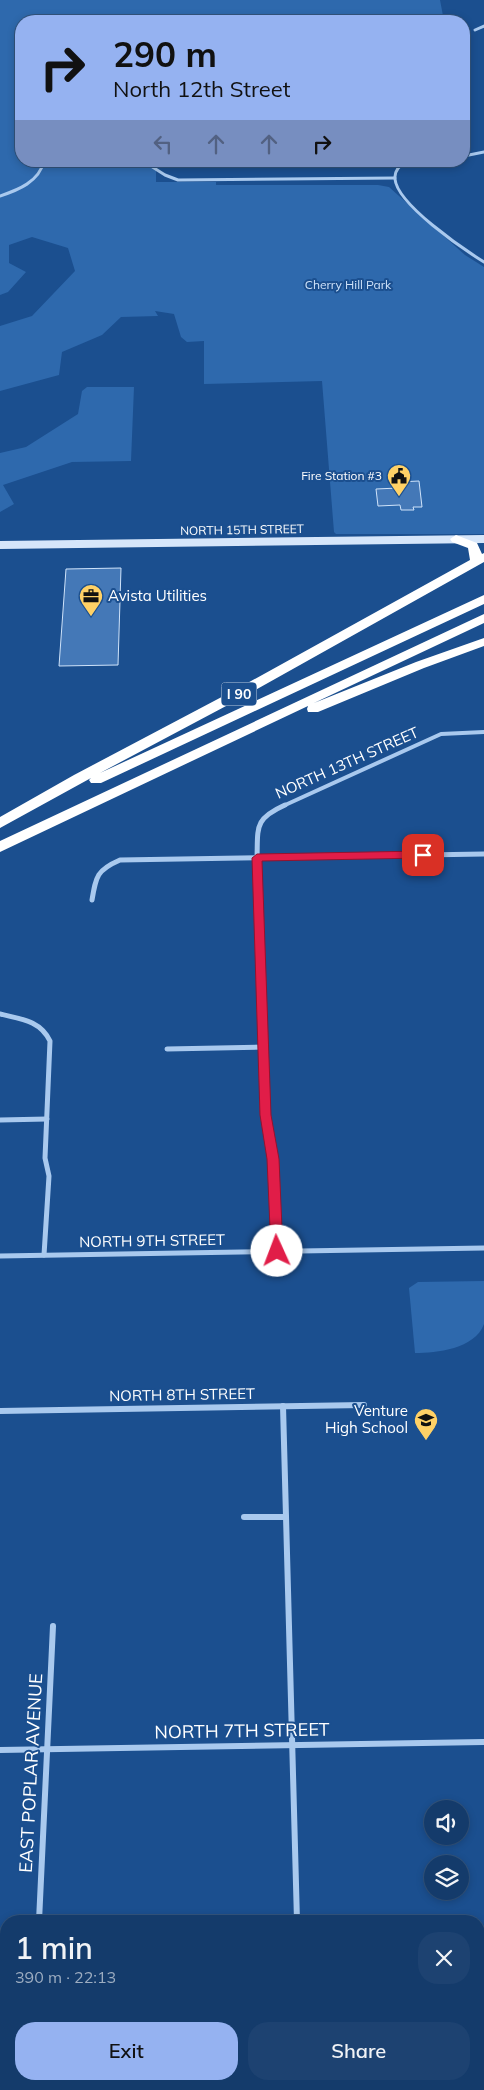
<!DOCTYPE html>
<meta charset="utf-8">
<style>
body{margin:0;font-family:Mulish,sans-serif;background:#1d4271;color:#f1f3f6;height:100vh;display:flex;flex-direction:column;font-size:19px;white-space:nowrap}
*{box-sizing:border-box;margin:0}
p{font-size:16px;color:#9dadc1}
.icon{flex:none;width:28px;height:28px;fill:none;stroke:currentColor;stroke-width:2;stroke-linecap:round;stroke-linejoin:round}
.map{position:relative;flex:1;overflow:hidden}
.details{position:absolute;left:0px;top:1915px;width:485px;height:175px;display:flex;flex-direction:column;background:#143b6b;border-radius:20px 20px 0 0;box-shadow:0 2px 8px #0003,0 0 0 1px #33557e}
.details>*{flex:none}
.banner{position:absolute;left:15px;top:15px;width:455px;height:152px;border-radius:20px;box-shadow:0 2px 8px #0003,0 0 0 1px #33557e;background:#95b2f1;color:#111;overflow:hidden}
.controls{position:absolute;left:424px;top:1800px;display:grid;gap:10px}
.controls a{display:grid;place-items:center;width:45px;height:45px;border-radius:50%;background:#143b6b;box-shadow:0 2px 8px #0003,0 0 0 1px #33557e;font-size:25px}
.pin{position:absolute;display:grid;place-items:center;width:42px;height:42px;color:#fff;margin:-21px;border-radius:10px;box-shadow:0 2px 8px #0006}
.me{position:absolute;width:55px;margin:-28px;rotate:358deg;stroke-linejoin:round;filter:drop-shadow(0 0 4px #0008)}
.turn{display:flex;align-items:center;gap:18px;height:105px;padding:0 15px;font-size:22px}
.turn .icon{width:65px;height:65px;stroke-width:2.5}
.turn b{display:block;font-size:35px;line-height:42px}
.lanes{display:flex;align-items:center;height:48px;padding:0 15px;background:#0003;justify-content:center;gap:25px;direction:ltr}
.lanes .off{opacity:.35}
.round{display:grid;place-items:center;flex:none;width:52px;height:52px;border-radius:20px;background:#1d4271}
.head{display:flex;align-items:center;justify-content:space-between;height:85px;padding:0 15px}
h1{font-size:30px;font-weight:600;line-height:38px}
.cta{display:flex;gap:10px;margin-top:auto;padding:10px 15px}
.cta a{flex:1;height:58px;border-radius:20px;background:#95b2f1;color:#111;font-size:20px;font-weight:600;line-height:58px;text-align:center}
.cta a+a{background:#1d4271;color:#f1f3f6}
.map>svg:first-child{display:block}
</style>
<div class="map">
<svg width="484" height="2090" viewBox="0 0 484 2090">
<rect width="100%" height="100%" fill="#1b4f8f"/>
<!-- green -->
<g fill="#2e69ad">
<path d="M0,0H440L444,21H21V161H156V182H216V185H378L389,187L465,255L484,267V534H336L334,532L322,381L204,384V341L187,342L181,337L174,314L155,311L158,316L121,317L102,335L62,352L59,375L0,391V326L32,316L75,271L68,248L32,237L9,245V263L26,272L8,292L0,295Z"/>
<path d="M87,387H134L131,461L72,462L3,485L14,504L0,512V453L26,447L78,414L82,391Z"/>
<path d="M484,1281C484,1291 484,1315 484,1324C475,1349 436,1353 415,1353L409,1288L418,1282Z"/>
</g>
<!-- building -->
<g fill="#4478b7" stroke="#cfe3fa">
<path d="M419,481L422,507H413L414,510H401L400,505L378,506L376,489L398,488V482Z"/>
<path d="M121,568L118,665L59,666L66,569Z"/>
</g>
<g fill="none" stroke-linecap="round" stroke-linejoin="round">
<!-- street-far3 -->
<g stroke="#a9c9ee" stroke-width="3">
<path d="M475,30L484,26"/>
<path d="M464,156L484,152"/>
<path d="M143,161L165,175L178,180L395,178"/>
<path d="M407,161C400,165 394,171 395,179C397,204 463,249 484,262"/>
<path d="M0,196C18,190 39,182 44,161"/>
</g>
<!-- street-far2 -->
<path stroke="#a9c9ee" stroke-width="4" d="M283,806L441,734L484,732"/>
<!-- street-far1 -->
<g stroke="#a9c9ee" stroke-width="5">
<path d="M92,900C96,876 97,870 120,860L484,854"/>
<path d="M0,1014C20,1019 40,1020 50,1041L45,1158L49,1176L44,1255"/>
<path d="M167,1049L263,1047"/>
<path d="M0,1120L47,1119"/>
<path d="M277,1251L273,1159L266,1115L257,858C258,827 254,819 285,805"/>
<path d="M0,1256L484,1248"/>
</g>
<!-- street -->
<g stroke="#a9c9ee" stroke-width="6">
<path d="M283,1406L297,1921"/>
<path d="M0,1411L364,1405"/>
<path d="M244,1517H286"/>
<path d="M0,1750L484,1742"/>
<path d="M39,1921L53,1626"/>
<path d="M479,2015H484"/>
<path d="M0,2023H6"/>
<path d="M30,2084V2090"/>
<path d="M303,2084V2090"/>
</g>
<!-- secondary -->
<path stroke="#d6e6fa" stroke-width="8" d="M0,545L484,539"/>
<!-- highway -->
<g fill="#fff" fill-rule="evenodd">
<path d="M456,535L477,543L482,554L484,553V562L243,697L100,773L484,595V604L101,783H91L89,780L91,778L0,828V817L74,775L233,691L470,560L468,548L452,542L450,539Z"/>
<path d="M484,614V623L314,703L416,662L484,638V646L424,668L318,712H308L307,709L308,706L0,852V841Z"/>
</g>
</g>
<!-- route -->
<path fill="#e11d48" stroke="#92132f" d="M423,851L429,855L423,858L262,861L271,1115L279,1159L283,1251L281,1255L277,1257L273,1255L271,1251L267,1159L260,1115L252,858L257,854Z"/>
<!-- icons -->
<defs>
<g id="civic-pin" transform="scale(1.25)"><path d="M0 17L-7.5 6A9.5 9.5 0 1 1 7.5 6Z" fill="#ffd166" stroke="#1b4f8f"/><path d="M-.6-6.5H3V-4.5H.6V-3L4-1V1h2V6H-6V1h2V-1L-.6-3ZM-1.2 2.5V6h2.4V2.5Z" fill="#111"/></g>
<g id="office-pin" transform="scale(1.25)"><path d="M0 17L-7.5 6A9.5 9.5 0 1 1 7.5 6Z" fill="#ffd166" stroke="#1b4f8f"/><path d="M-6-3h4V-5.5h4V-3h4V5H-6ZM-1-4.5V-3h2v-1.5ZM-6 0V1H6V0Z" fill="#111"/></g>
<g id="school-pin" transform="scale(1.25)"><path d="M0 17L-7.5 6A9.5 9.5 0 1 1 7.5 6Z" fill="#ffd166" stroke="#1b4f8f"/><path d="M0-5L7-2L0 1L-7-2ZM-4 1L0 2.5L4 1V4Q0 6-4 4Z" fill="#111"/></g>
</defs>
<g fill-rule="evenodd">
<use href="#civic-pin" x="399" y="476"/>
<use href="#office-pin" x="91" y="596"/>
<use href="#school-pin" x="426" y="1420"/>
</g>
<g text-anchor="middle" stroke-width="4" stroke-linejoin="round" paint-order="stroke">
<!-- far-park labels -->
<g font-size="12" fill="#cfe3fa" stroke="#1b4f8f">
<text x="348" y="289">Cherry Hill Park</text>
</g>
<!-- far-poi labels -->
<g font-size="12" fill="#fff" stroke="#1b4f8f" text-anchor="end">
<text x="382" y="480">Fire Station #3</text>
</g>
<!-- far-street labels -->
<g font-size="12" fill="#fff" stroke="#1b4f8f">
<text transform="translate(242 530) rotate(-1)" y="4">NORTH 15TH STREET</text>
</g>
<!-- shield labels -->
<rect fill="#1b4f8f" stroke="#bbcadd" stroke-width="1" x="221.5" y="682.5" width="35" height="23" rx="4"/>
<g font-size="14" font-weight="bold" fill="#fff">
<text x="239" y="699">I 90</text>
</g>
<!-- poi labels -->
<g font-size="15" fill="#fff" stroke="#1b4f8f" text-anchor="start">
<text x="108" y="601">Avista Utilities</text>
<text x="408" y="1416" text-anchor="end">Venture<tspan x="408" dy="17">High School</tspan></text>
</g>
<!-- street labels -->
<g font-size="15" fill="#fff" stroke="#1b4f8f">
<text transform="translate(347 763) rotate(-24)" y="5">NORTH 13TH STREET</text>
<text transform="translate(152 1241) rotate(-1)" y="5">NORTH 9TH STREET</text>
<text transform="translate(182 1395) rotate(-1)" y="5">NORTH 8TH STREET</text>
</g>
<!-- near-street labels -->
<g font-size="18" fill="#fff" stroke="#1b4f8f">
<text transform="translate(242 1731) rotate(-1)" y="6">NORTH 7TH STREET</text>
<text transform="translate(31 1773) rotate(-87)" y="6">EAST POPLAR AVENUE</text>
</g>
</g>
</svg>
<div class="controls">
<a><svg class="icon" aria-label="sound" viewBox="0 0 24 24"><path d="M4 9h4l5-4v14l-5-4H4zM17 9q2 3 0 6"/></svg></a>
<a><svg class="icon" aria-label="layers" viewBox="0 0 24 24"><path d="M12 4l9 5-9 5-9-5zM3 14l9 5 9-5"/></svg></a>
</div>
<div class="pin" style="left:423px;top:855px;background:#d93025"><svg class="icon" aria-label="arrive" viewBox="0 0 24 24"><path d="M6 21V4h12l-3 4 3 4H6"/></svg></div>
<svg class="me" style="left:277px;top:1251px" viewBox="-20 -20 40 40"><circle r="19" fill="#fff"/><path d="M0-13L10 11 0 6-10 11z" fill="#e11d48"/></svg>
<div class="banner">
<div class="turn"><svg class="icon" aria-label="right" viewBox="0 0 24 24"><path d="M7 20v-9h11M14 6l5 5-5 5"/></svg><div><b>290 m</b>North 12th Street</div></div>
<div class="lanes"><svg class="icon off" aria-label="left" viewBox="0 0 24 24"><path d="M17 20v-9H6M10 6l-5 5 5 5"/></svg><svg class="icon off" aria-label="ahead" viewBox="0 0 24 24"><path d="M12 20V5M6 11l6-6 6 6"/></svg><svg class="icon off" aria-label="ahead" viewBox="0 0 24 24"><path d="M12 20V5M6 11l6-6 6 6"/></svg><svg class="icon" aria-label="right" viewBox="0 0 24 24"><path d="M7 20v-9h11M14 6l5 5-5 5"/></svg></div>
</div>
<section class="details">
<div class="head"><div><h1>1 min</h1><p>390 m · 22:13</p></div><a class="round"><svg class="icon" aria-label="close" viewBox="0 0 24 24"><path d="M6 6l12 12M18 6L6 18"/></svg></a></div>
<div class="cta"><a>Exit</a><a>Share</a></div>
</section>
</div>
